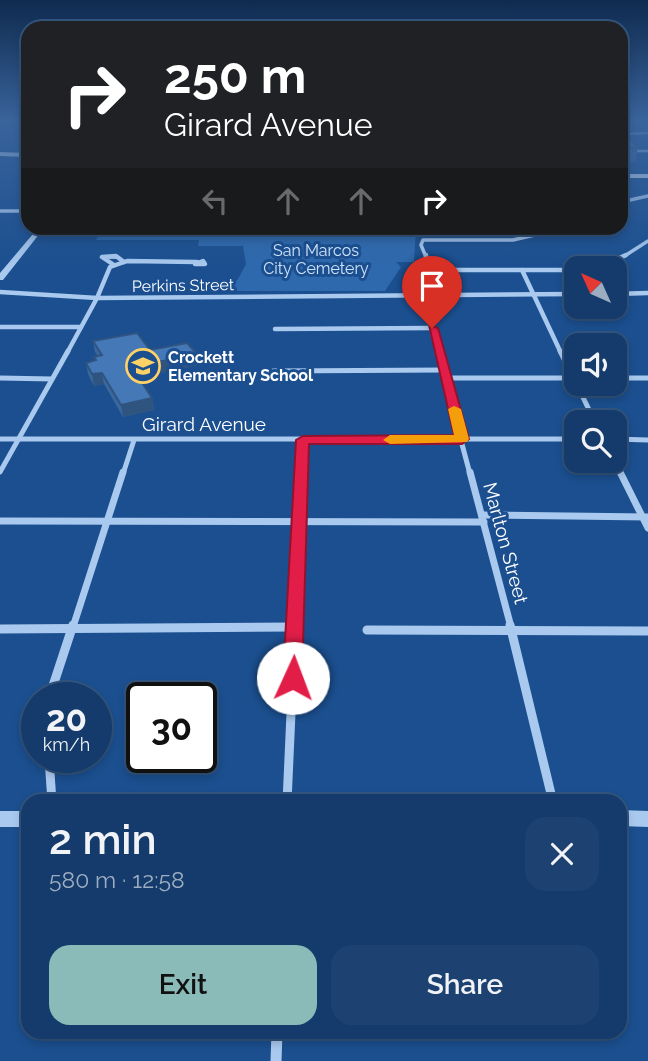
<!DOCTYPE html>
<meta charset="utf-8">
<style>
body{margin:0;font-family:Raleway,sans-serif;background:#1d4271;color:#f1f3f6;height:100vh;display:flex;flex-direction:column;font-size:26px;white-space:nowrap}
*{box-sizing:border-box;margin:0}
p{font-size:23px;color:#9dadc1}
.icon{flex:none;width:38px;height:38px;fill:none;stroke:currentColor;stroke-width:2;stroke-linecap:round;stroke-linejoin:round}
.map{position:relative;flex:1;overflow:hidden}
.drawer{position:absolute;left:21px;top:794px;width:606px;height:245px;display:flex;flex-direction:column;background:#143b6b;border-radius:21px;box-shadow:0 4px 10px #0003,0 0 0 2px #33557e}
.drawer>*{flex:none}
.top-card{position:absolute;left:21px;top:21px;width:607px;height:214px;border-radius:21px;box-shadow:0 4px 10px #0003,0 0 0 2px #33557e;background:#202124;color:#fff;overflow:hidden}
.needle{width:46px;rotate:315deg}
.controls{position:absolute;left:564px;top:256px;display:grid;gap:14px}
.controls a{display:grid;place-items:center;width:63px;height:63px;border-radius:14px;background:#143b6b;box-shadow:0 4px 10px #0003,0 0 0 2px #33557e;font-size:35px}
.speed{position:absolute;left:21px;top:682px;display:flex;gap:14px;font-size:35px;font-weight:700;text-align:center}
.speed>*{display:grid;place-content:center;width:91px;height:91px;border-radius:50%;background:#143b6b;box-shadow:0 4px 10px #0003,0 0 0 2px #33557e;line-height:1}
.speed small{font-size:18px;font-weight:400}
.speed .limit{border:4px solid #111;border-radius:10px;background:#fff;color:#111}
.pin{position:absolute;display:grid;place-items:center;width:60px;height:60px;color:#fff;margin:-72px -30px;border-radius:50% 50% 50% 0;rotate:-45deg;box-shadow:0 0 7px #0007}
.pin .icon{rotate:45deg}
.me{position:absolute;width:77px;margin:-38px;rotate:2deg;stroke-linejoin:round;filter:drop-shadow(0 0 5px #0008)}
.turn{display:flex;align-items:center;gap:24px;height:147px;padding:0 28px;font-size:32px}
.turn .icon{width:91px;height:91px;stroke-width:2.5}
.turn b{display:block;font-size:49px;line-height:60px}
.lanes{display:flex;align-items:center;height:66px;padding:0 28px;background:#0003;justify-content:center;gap:35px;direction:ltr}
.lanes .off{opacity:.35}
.round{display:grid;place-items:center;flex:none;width:74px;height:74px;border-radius:21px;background:#1d4271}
.headline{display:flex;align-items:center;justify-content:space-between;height:119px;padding:0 28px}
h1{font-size:42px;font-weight:600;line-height:52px}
.button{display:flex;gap:14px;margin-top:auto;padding:14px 28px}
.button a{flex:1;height:80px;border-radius:21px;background:#8bbbb9;color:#111;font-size:28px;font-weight:600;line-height:80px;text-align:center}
.button a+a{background:#1d4271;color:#f1f3f6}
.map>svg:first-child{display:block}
</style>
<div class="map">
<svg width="648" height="1061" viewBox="0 0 648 1061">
<rect width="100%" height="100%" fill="#1b4f8f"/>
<!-- green -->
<path fill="#2e69ad" d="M102,228H427L416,229L414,262H396L401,267L385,291H225L238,279L246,264L243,246H198L199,240H96Z"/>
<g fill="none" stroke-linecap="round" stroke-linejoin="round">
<!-- minor-far6 -->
<g stroke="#a9c9ee" stroke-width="2.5">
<path d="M621,121H648"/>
<path d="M621,130L627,134L648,133"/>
<path d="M621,151H648"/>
</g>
<!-- minor-far5 -->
<g stroke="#a9c9ee" stroke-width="3.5">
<path d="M621,202L648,196"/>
<path d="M0,211H28"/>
<path d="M109,257H117"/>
<path d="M426,257L421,245L423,240H513L565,228"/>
<path d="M623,257L648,241"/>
</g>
<!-- minor-far4 -->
<g stroke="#a9c9ee" stroke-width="4.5">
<path d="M426,255L425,270H576"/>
<path d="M203,261L205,264H195Z"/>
<path d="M114,265L102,257L116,256L124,262"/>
<path d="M598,268L626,255"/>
<path d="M522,270L561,353"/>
<path d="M0,292L97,298L576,294"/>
<path d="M422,294L438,353"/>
<path d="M614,294L648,293"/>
<path d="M0,327H81"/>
<path d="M275,329L432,328"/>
<path d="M67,353L97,298L110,267L127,261L197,262"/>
</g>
<!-- minor-far3 -->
<g stroke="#a9c9ee" stroke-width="5">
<path d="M437,351L470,474"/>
<path d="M560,351L575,382"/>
<path d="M273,371L444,370"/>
<path d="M0,378L52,379"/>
<path d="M446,378H576"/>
<path d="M614,378H648"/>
<path d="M576,383L595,422"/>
<path d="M0,439H576"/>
<path d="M614,439L648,440"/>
<path d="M614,460L621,474"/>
<path d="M0,472L68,351"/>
<path d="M123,474L134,440"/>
<path d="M302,474L303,440"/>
</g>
<!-- minor-far2 -->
<g stroke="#a9c9ee" stroke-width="7">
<path d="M470,472L511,627"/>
<path d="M620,472L648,528"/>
<path d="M482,515L648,517"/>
<path d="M0,521L484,522"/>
<path d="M73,627L123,472"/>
<path d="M295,627L302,472"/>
</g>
<!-- minor-far1 -->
<g stroke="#a9c9ee" stroke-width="9">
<path d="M510,625L553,802"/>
<path d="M0,629L295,627"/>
<path d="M367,630L648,631"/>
<path d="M49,698L73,625"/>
<path d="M49,758L52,802"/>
<path d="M287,802L295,625"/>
</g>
<!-- minor -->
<path stroke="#a9c9ee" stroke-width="11" d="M276,1061L277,1032"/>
<!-- tertiary -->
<g fill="#a9c9ee" fill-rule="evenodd">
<path d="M38,228H44L3,280H0V273Z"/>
<path d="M620,810L648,811V827L620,826Z"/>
<rect x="0" y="811" width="28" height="16"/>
</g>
<!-- secondary -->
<g fill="#d6e6fa" fill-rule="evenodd">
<path d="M0,152L28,153V157L0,156Z"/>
<rect x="621" y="174" width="27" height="4"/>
</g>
</g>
<!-- wall -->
<g fill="#3a679d">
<path d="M637,119H648V130L636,125Z"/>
<path d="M621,140L638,148L635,162L622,161Z"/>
<path d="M93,341L150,350L198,365L147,376V381L141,382L152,398L154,410L123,417L104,384L94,386L88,374L86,363L95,361L94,357L98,356L95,352Z"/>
</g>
<!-- shaded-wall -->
<g fill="#305480">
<path d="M197,354L198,365L147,376V381L136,383L135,372L143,365Z"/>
<path d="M102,373L104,384L94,386L92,374Z"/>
<path d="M152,398L154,410L123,417L121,405Z"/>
</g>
<!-- building -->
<g fill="#4478b7" stroke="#305480" stroke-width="2">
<path d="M621,140L631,141L638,148L624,147L621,144Z"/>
<path d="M137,333L150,350L187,343L197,354L143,365L146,370L135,372L152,398L121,405L102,373L92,374L86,363L96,360L94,357L102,355L93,341Z"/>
</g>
<!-- sky -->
<linearGradient id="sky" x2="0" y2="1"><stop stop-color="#0f2b4f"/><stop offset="0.45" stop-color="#39639b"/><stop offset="1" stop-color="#39639b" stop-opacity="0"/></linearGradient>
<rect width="648" height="267" fill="url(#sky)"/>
<!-- route -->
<path fill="#e11d48" stroke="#92132f" stroke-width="2" d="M429,325L438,328L469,439L462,444H309L302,678L300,683L293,685L286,683L283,678L296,440L303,436L454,435Z"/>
<!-- slow -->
<path fill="#f59e0b" d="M454,406L461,409L469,439L467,442L390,444L383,440L390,435H454L448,409Z"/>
<!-- icons -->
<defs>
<g id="school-ring" transform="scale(1.75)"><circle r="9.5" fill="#1b4f8f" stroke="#ffd166" stroke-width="1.5"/><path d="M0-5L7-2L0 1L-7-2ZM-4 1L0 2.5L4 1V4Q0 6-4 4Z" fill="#ffd166"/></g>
</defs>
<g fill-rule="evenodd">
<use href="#school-ring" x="143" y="366"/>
</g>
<g text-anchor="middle" stroke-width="6" stroke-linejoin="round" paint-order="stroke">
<!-- far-park labels -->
<g font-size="16" fill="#cfe3fa" stroke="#1b4f8f">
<text x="316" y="256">San Marcos<tspan x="316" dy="18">City Cemetery</tspan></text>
</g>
<!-- far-street labels -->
<g font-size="16" fill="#fff" stroke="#1b4f8f">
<text transform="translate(183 285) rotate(-1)" y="6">Perkins Street</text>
</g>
<!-- far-poi labels -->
<g font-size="16" font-weight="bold" fill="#fff" stroke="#1b4f8f" text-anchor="start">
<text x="168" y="363">Crockett<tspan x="168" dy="18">Elementary School</tspan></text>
</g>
<!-- street labels -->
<g font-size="19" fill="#fff" stroke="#1b4f8f">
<text x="204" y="431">Girard Avenue</text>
<text transform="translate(506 543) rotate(75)" y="7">Marlton Street</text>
</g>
</g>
</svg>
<div class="controls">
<a><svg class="needle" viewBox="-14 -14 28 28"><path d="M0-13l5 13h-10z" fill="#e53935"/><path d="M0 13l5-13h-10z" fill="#9dadc1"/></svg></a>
<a><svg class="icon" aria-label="sound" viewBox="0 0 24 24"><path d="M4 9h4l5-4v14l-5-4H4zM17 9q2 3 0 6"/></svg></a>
<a><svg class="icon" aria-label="search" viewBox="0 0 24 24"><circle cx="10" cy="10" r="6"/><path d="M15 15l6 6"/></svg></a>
</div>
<div class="speed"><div>20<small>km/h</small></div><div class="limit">30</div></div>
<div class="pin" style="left:432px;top:328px;background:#d93025"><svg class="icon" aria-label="arrive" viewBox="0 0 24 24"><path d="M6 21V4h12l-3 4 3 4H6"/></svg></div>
<svg class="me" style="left:293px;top:678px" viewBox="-20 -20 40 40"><circle r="19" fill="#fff"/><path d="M0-13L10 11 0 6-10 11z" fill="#e11d48"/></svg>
<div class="top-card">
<div class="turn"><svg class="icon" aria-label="right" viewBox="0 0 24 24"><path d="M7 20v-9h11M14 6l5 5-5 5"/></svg><div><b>250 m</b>Girard Avenue</div></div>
<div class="lanes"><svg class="icon off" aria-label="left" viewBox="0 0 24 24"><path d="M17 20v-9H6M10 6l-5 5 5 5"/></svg><svg class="icon off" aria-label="ahead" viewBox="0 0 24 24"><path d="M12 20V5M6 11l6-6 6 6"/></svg><svg class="icon off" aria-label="ahead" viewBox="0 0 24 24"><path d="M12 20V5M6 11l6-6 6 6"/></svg><svg class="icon" aria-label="right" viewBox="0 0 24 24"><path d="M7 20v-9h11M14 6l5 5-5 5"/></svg></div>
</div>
<section class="drawer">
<div class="headline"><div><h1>2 min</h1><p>580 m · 12:58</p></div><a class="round"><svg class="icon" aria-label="close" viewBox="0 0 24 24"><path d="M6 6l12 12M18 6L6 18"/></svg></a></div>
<div class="button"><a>Exit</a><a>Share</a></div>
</section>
</div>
